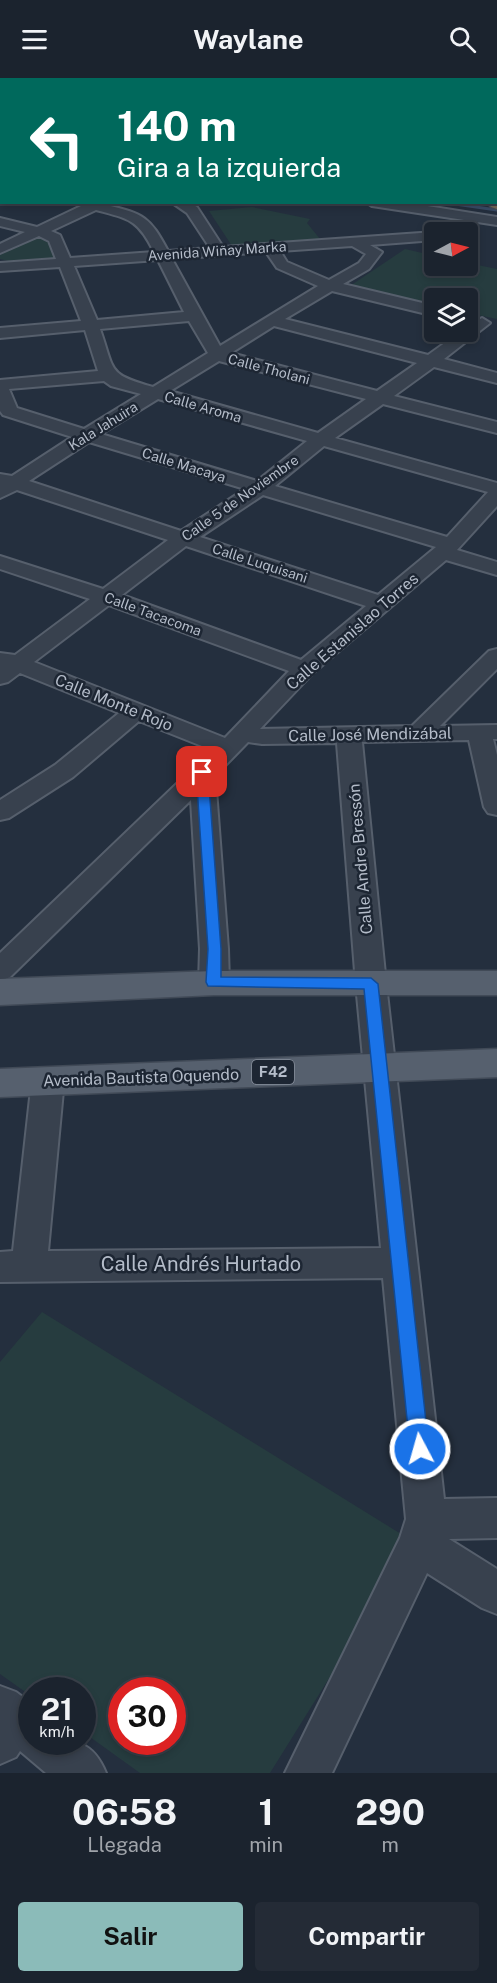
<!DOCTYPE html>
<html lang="es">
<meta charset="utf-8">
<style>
body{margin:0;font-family:"Public Sans",sans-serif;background:#242b36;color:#f1f3f6;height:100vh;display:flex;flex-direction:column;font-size:22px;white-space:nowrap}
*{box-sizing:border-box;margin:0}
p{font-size:20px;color:#a0a4aa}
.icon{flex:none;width:33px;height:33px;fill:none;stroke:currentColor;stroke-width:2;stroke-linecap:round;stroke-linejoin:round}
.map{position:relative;height:1695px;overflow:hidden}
.side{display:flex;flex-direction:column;background:#1b232e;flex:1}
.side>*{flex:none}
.banner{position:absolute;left:0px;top:0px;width:498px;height:126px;box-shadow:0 3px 9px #0003,0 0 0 2px #39404a;background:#00695c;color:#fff;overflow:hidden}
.needle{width:39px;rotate:83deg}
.buttons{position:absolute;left:424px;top:144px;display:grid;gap:12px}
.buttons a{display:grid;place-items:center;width:54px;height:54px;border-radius:6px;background:#1b232e;box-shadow:0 3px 9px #0003,0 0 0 2px #39404a;font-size:30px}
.speed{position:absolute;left:18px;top:1599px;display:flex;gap:12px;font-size:30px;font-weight:700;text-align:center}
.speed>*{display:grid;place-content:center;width:78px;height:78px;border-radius:50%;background:#1b232e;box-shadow:0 3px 9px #0003,0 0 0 2px #39404a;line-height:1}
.speed small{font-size:15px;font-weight:400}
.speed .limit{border:9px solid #d22;background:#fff;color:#111}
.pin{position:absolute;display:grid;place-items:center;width:51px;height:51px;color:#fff;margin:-26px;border-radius:12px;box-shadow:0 3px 9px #0006}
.me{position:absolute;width:66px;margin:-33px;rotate:354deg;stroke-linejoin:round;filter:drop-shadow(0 0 4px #0008)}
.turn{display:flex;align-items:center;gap:21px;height:126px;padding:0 18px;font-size:27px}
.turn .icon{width:78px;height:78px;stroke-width:2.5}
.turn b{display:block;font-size:42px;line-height:51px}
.eta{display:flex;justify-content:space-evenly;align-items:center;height:102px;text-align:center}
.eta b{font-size:36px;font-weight:700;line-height:42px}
.cta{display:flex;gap:12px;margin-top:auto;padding:12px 18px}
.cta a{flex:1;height:69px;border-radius:6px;background:#8bbbb9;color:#111;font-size:24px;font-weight:700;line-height:69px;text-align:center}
.cta a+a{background:#242b36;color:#f1f3f6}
header{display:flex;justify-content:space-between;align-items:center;height:78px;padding:0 18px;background:#1b232e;font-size:27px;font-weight:700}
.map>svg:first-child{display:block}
</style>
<header><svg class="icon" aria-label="menu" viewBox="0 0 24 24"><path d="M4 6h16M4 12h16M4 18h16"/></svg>Waylane<svg class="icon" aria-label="search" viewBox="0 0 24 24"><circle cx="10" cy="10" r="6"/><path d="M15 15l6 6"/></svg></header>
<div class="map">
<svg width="497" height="1695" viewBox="0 0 497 1695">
<rect width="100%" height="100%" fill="#242f3e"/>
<!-- green -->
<g fill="#263c3f" fill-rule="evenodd">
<path d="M252,129L310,141L307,145L320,161L232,168L209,133Z"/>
<path d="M42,157L47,160L56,181L12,184L0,181V173L35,158Z"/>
<path d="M405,171L435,178V188H468V185L497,191V241L468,235V220H435V227L350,208Z"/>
<path d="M42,1234L414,1464L270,1695H140L83,1654L82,1612H32L31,1618L0,1596V1284ZM122,1612H172V1664H122Z"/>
</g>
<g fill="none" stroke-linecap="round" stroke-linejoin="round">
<!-- stream -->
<path stroke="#394c67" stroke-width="3" d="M441,124L497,132"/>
<!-- minor casing -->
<g stroke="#565f6c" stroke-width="4">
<g id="minor">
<path d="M31,0H51L30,2Z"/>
<path d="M73,0H100L72,2Z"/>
<path d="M319,0H387L318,2Z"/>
<path d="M450,0H462V2H451Z"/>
<rect x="0" y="13" width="2" height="6"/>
<rect x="496" y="30" width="1" height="8"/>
<rect x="0" y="33" width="2" height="8"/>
<rect x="0" y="69" width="2" height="8"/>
<rect x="496" y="71" width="1" height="8"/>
<path d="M2,90V99H0V91Z"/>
<rect x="496" y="105" width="1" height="9"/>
<path d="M75,124H108L107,127C144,136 150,139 168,173L210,170L187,135L171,124H188L197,129L223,169L435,154H438H435V162L370,167L382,174L369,191L343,206L435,228V238L332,213L285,241L428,277L460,254H468V248L482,240L490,245L444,281L497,295V305L434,289L394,318L497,344V355L383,326L335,360L497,405V428L457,472L497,484V497L446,482L312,596L260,651L412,648L489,573L497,571V591L440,648L497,647V661H493L497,677V737L488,735L484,729L469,662L362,664L386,906L444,1421L497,1420V1460L449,1461L497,1491V1536L482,1530L427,1495L332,1695H285L400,1460L406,1441L383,1200L0,1204V1174L13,1173L32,1002L37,993L48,990L59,993L64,1002L48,1173L381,1170L356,906L337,665L262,666L248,664L215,698L228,871L229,905L224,913L214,916L204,913L199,905L200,871L191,722L10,899L0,903V875L212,672L139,643L73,699L9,740L0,742V722L55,687L119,635L20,595L8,604L0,606V575L15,577L90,521L0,491V478L103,511L168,462L17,412L0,420V396L12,398L72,359L3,337L0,333V302L98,293L85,252L0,260V250L81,243L60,189L0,193V185L56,181L49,163L39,158L0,175V166L25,154L0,148V140L37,149L81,128ZM96,132C129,141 138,141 154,174L70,180L60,157L51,153ZM352,168L366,176L359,185L329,202L287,184L280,173ZM266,174L277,190L318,208L220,268L172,181ZM158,182L184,234L97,242L74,188ZM189,243L208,275L153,309C107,296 115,294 100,251ZM274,248L417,285L377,313L231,275ZM219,283L366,321L318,355L170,313ZM104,303L111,308L141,316L84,351L17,330L9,311ZM158,321L307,363L257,403L101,356ZM89,364L245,411L181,453L29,403ZM324,368L488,414L447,459L275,408ZM263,417L436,469L378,517L200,459ZM186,468L366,528L301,582L122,517ZM109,527L289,593L225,660L34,584Z"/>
<path d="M366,124H402L497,139V147L372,128Z"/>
<path d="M0,1608L16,1614L32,1626V1664C68,1664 90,1656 106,1695H46L20,1673L16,1679L0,1686Z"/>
</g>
</g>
<!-- major casing -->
<g stroke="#414a57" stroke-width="3">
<g id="major">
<path d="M214,893H497V917H214L0,927V901Z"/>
<path d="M497,971V999L0,1019V991Z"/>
</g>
</g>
<!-- highway casing -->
<g stroke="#434c59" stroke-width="3">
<g id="highway">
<path d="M274,0H288L289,2H275Z"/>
<path d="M497,120V131L491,129L487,124H496Z"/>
</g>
</g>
<!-- minor -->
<use href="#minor" fill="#38414e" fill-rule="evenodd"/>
<!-- major -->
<use href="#major" fill="#56606e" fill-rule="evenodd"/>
<!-- highway -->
<use href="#highway" fill="#746855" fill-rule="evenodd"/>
</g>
<!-- route -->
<path fill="#1a73e8" stroke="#114b97" stroke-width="1.5" d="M202,691L208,694L221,871V899L371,900L378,906L429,1371L426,1377L420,1380L413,1377L410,1371L364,911L208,908L206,904L208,871L196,694Z"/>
<g text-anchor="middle" stroke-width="5" stroke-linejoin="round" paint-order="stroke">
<!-- far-street labels -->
<g font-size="14" fill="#b4bcc9" stroke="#1d2633">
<text transform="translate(217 173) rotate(-4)" y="5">Avenida Wiñay Marka</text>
<text transform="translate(269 291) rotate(15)" y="5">Calle Tholani</text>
<text transform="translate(203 329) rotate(16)" y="5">Calle Aroma</text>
<text transform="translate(103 348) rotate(-32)" y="5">Kala Jahuira</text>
<text transform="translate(184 387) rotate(17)" y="5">Calle Macaya</text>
<text transform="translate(240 420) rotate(-35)" y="5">Calle 5 de Noviembre</text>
<text transform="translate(260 485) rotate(18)" y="5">Calle Luquisani</text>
<text transform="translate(153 536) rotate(20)" y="5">Calle Tacacoma</text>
</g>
<!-- shield labels -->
<rect fill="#1d2633" stroke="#878f9c" stroke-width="1.5" x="252" y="982" width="42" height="24" rx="4.5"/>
<g font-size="15" font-weight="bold" fill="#b4bcc9">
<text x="273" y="999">F42</text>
</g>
<!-- street labels -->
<g font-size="16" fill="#b4bcc9" stroke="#1d2633">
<text transform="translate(352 553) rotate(-41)" y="6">Calle Estanislao Torres</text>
<text transform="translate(114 624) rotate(22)" y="6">Calle Monte Rojo</text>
<text transform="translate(370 656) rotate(-1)" y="6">Calle José Mendizábal</text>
<text transform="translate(360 781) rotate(-95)" y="6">Calle Andre Bressón</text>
<text transform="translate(141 999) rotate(-2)" y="6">Avenida Bautista Oquendo</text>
</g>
<!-- near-street labels -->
<g font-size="20" fill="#b4bcc9" stroke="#1d2633">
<text x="201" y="1193">Calle Andrés Hurtado</text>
</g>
</g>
</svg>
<div class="buttons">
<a><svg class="needle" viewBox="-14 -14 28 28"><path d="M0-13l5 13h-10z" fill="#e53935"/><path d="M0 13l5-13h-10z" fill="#a0a4aa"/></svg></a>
<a><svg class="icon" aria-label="layers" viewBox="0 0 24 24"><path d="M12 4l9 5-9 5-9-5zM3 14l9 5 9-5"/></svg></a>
</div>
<div class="speed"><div>21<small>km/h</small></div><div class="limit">30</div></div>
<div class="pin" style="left:202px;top:694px;background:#d93025"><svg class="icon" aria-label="arrive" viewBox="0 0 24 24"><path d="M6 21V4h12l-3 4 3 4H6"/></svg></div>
<svg class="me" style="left:420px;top:1371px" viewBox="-20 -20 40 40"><circle r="17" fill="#1a73e8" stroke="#fff" stroke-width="3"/><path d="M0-11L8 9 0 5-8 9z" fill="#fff"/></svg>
<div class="banner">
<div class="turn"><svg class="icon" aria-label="left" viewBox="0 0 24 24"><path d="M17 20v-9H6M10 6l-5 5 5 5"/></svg><div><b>140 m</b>Gira a la izquierda</div></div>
</div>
</div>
<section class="side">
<div class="eta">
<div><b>06:58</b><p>Llegada</p></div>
<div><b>1</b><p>min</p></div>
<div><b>290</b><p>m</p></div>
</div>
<div class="cta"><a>Salir</a><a>Compartir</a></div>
</section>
